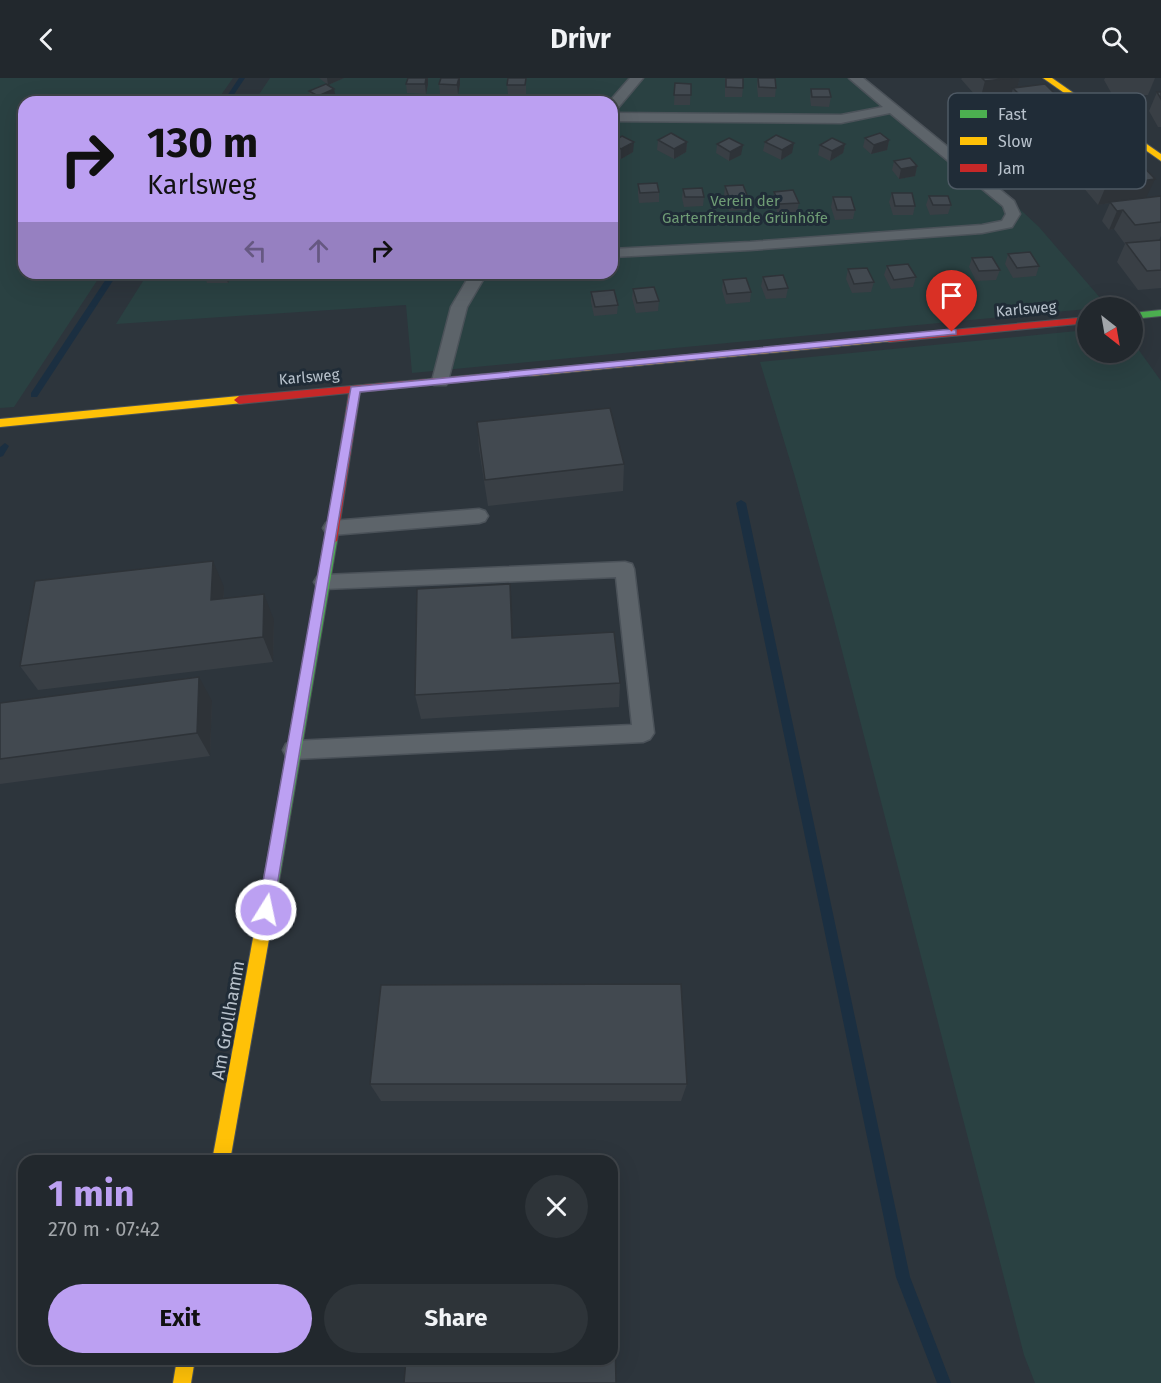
<!DOCTYPE html>
<meta charset="utf-8">
<style>
body{margin:0;font-family:"Fira Sans",sans-serif;background:#2e3439;color:#f1f3f6;height:100vh;display:flex;flex-direction:column;font-size:22px;white-space:nowrap}
*{box-sizing:border-box;margin:0}
p{font-size:20px;color:#a2a6aa}
.icon{flex:none;width:33px;height:33px;fill:none;stroke:currentColor;stroke-width:2;stroke-linecap:round;stroke-linejoin:round}
.map{position:relative;flex:1;overflow:hidden}
.details{position:absolute;left:18px;top:1077px;width:600px;height:210px;display:flex;flex-direction:column;background:#22282d;border-radius:18px;box-shadow:0 6px 24px #0002,0 0 0 2px #3f4449}
.details>*{flex:none}
.top-card{position:absolute;left:18px;top:18px;width:600px;height:183px;border-radius:18px;box-shadow:0 6px 24px #0002,0 0 0 2px #3f4449;background:#bca0f2;color:#111;overflow:hidden}
.needle{width:39px;rotate:149deg}
.buttons{position:absolute;left:1077px;top:219px;display:grid;gap:12px}
.buttons a{display:grid;place-items:center;width:66px;height:66px;border-radius:50%;background:#22282d;box-shadow:0 6px 24px #0002,0 0 0 2px #3f4449;font-size:30px}
.pin{position:absolute;display:grid;place-items:center;width:51px;height:51px;color:#fff;margin:-62px -26px;border-radius:50% 50% 50% 0;rotate:-45deg;box-shadow:0 0 6px #0007}
.pin .icon{rotate:45deg}
.me{position:absolute;width:66px;margin:-33px;rotate:10deg;stroke-linejoin:round;filter:drop-shadow(0 0 4px #0008)}
.turn{display:flex;align-items:center;gap:21px;height:126px;padding:0 30px;font-size:27px}
.turn .icon{width:78px;height:78px;stroke-width:2.5}
.turn b{display:block;font-size:42px;line-height:51px}
.lanes{display:flex;align-items:center;height:57px;padding:0 30px;background:#0003;justify-content:center;gap:30px;direction:ltr}
.lanes .off{opacity:.35}
.round{display:grid;place-items:center;flex:none;width:63px;height:63px;border-radius:32px;background:#2e3439}
.headline{display:flex;align-items:center;justify-content:space-between;height:102px;padding:0 30px}
h1{font-size:36px;font-weight:700;line-height:45px;color:#bca0f2}
.primary-button{display:flex;gap:12px;margin-top:auto;padding:12px 30px}
.primary-button a{flex:1;height:69px;border-radius:36px;background:#bca0f2;color:#111;font-size:24px;font-weight:700;line-height:69px;text-align:center}
.primary-button a+a{background:#2e3439;color:#f1f3f6}
header{display:flex;justify-content:space-between;align-items:center;height:78px;padding:0 30px;background:#22282d;font-size:27px;font-weight:700}
.map>svg:first-child{display:block}
</style>
<header><svg class="icon" aria-label="back" viewBox="0 0 24 24"><path d="M15 5l-7 7 7 7"/></svg>Drivr<svg class="icon" aria-label="search" viewBox="0 0 24 24"><circle cx="10" cy="10" r="6"/><path d="M15 15l6 6"/></svg></header>
<div class="map">
<svg width="1161" height="1305" viewBox="0 0 1161 1305">
<rect width="100%" height="100%" fill="#2d353c"/>
<!-- green -->
<g fill="#2a4142">
<path d="M0,0H233L216,24H24V195H102L14,329L0,330Z"/>
<path d="M270,0H862L1007,119L1039,149L1108,229L412,295L406,227L116,246L148,195H612V24H254Z"/>
<path d="M1087,252L1088,274H1132L1133,264L1161,303V1305H1035L1024,1277L832,534L795,399L760,284Z"/>
</g>
<g fill="none" stroke-linecap="round" stroke-linejoin="round">
<!-- stream -->
<g fill="#1b2f41" fill-rule="evenodd">
<path d="M239,0H245L229,24H223Z"/>
<path d="M110,195H118L37,319H31V315Z"/>
<path d="M5,365L9,368L3,378L0,379V369Z"/>
<path d="M741,422L746,425L910,1199L951,1305H937L896,1199L736,425Z"/>
</g>
<!-- lane casing -->
<g stroke="#4b5259" stroke-width="3">
<g id="lane">
<path d="M630,0H643L617,31L612,32V24H609Z"/>
<path d="M849,0H863L1014,123L1020,136L1012,149L982,155L750,172L612,179V171L750,164L982,147L1002,143L1006,136L1003,128L890,35L841,45L612,43V35L841,37L883,29Z"/>
<path d="M471,195H487L467,229L448,303L446,307H434L432,303L451,229Z"/>
<path d="M479,431L485,433L488,438L485,443L479,445L332,457L326,455L323,450L326,445L332,443Z"/>
<path d="M625,484L632,486L634,491L654,655L650,661L643,664L294,681L286,678L283,672L286,666L294,663L632,647L616,499L324,511L317,509L314,504L317,499L324,497Z"/>
</g>
</g>
<!-- fast casing -->
<g stroke="#4b5259" stroke-width="2">
<g id="fast">
<path d="M1161,232V238L1132,241V235Z"/>
<path d="M331,459L337,463L272,844L269,849L264,851L259,849L256,844L325,463Z"/>
</g>
</g>
<!-- slow casing -->
<g stroke="#4b5259" stroke-width="2">
<g id="slow">
<path d="M1043,0H1052L1161,76V83Z"/>
<path d="M889,258L894,261L893,263L530,298L525,295L530,292Z"/>
<path d="M239,318L243,319V325L0,349V341Z"/>
<path d="M264,837L269,839L272,844L230,1083H212L256,844L259,839Z"/>
<path d="M177,1281H195L191,1305H173Z"/>
</g>
</g>
<!-- jam casing -->
<g stroke="#4b5259" stroke-width="2">
<g id="jam">
<path d="M1088,239V245L889,264L884,261L889,258Z"/>
<path d="M530,292L535,295L534,297L360,314L337,463L331,467L325,463L349,315L239,326L234,322L239,318Z"/>
</g>
</g>
<!-- lane -->
<use href="#lane" fill="#5d646a" fill-rule="evenodd"/>
<!-- fast -->
<use href="#fast" fill="#4caf50" fill-rule="evenodd"/>
<!-- slow -->
<use href="#slow" fill="#ffc107" fill-rule="evenodd"/>
<!-- jam -->
<use href="#jam" fill="#c62828" fill-rule="evenodd"/>
</g>
<!-- wall -->
<g fill="#393f45">
<path d="M319,0H344L328,7Z"/>
<path d="M408,0H428V6L426,16L407,15L406,6Z"/>
<path d="M441,0H460V6L458,16H440L439,6Z"/>
<path d="M725,0L743,10L742,19H725Z"/>
<path d="M758,0L776,10L775,19H758L757,8Z"/>
<path d="M962,0H1020L1017,9L1066,27L1059,46L1027,50L1007,28L1011,18L993,20L1000,54L968,58L951,38L956,19L975,17L961,1Z"/>
<path d="M1105,0H1155L1148,17L1113,18L1104,2Z"/>
<path d="M675,5L691,6L690,27H674Z"/>
<path d="M526,6V17L508,16L507,7Z"/>
<path d="M811,11L831,19L829,29L811,28L810,20Z"/>
<path d="M309,13L336,20L328,24H314L311,22Z"/>
<path d="M1157,14H1161V49H1158L1149,33Z"/>
<path d="M1043,52L1105,82L1146,120L1161,118V158L1159,162H1161V210L1138,212L1117,184L1125,166L1114,151L1109,152L1102,143L1110,125L1098,127L1078,103L1085,86L1054,91L1036,71Z"/>
<path d="M865,60L889,62L887,72L871,76L863,69Z"/>
<path d="M658,62L687,64L686,74L674,81L657,72Z"/>
<path d="M612,64L633,74L621,81L612,76Z"/>
<path d="M765,64L792,75L781,82L763,73Z"/>
<path d="M717,66L741,77L729,83L716,75Z"/>
<path d="M845,66L843,75L830,83L818,77L820,67Z"/>
<path d="M894,83L917,88L915,98L899,101L892,92Z"/>
<path d="M638,106L659,114V124L639,125L638,116Z"/>
<path d="M725,108L749,122L747,132L729,133L724,118Z"/>
<path d="M683,111L704,119L703,128L684,129L682,120Z"/>
<path d="M774,114L799,125L797,134L778,136L773,124Z"/>
<path d="M892,115L915,128L913,137H893L889,124Z"/>
<path d="M929,118L951,127L948,136L930,137L926,127Z"/>
<path d="M833,119L855,132L853,141L835,142L831,129Z"/>
<path d="M1008,176L1039,188L1036,198L1013,200L1005,186Z"/>
<path d="M972,180L1000,192L996,202L976,203L969,189Z"/>
<path d="M887,188L916,199L913,209L891,211L884,197Z"/>
<path d="M848,191L874,204L871,214L852,215L846,201Z"/>
<path d="M204,195H232L228,205H207Z"/>
<path d="M248,195H273L271,201L249,200Z"/>
<path d="M763,199L788,210L786,220L766,221L761,208Z"/>
<path d="M723,202L751,214L750,224L726,226L722,212Z"/>
<path d="M633,211L659,223L658,233L636,235L632,220Z"/>
<path d="M591,214L618,227L617,236L594,238L591,224Z"/>
<path d="M477,344L624,386L623,413L488,428L479,371Z"/>
<path d="M224,509V521L274,542L273,584L38,612L20,588Z"/>
<path d="M512,531L513,560L620,605L619,629L421,641L415,617Z"/>
<path d="M212,623L210,678L0,706V625Z"/>
<path d="M370,1006H687L681,1023H381Z"/>
</g>
<!-- shaded-wall -->
<g fill="#2e3338">
<path d="M327,0H344L328,7Z"/>
<path d="M426,0H428V6L426,16L425,6Z"/>
<path d="M459,0H460V6L458,16L457,7Z"/>
<path d="M1012,0H1020L1016,13L1013,10L1011,18L980,22L985,3Z"/>
<path d="M334,11L336,20L328,24H319L318,18Z"/>
<path d="M1066,27L1059,46L1027,50L1034,32Z"/>
<path d="M1006,35L1000,54L968,58L974,40Z"/>
<path d="M889,62L887,72L871,76L874,67Z"/>
<path d="M634,64L633,74L621,81V71Z"/>
<path d="M687,64L686,74L674,81V71Z"/>
<path d="M1113,64L1105,83L1086,85L1085,86L1054,91L1061,72Z"/>
<path d="M794,65L792,75L781,82L782,72Z"/>
<path d="M845,66L843,75L830,83L832,73Z"/>
<path d="M743,67L741,77L729,83L730,74Z"/>
<path d="M917,88L915,98L899,101L901,91Z"/>
<path d="M1155,101L1146,120L1110,124V125L1098,127L1106,108Z"/>
<path d="M1123,132L1114,151L1109,152L1117,133Z"/>
<path d="M225,195H232L228,205Z"/>
<path d="M269,195H273L271,201Z"/>
<path d="M213,483L224,509L223,547L211,522Z"/>
<path d="M510,506L512,531L514,585L512,560Z"/>
<path d="M264,516L274,542L273,584L263,559Z"/>
<path d="M199,599L212,623L210,678L197,655Z"/>
</g>
<!-- building -->
<g fill="#424950" stroke="#2e3338" stroke-width="1.5">
<path d="M408,0H426L425,6H406Z"/>
<path d="M441,0H459L457,7L439,6Z"/>
<path d="M508,0H526L525,7H507Z"/>
<path d="M726,0H743V10L726,9Z"/>
<path d="M758,0H775L776,10L759,9Z"/>
<path d="M982,0H1012L985,3Z"/>
<path d="M675,5L691,6V17H674Z"/>
<path d="M326,6L334,11L318,18L309,13Z"/>
<path d="M1045,6L1066,27L1034,32L1013,10Z"/>
<path d="M811,11H829L831,19H812Z"/>
<path d="M1157,14H1161V21Z"/>
<path d="M671,55L687,64L674,71L658,62Z"/>
<path d="M880,55L889,62L874,67L865,60Z"/>
<path d="M776,57L794,65L782,72L765,64Z"/>
<path d="M622,58L634,64L621,71L612,66V64Z"/>
<path d="M729,60L743,67L730,74L717,66Z"/>
<path d="M832,60L845,66L832,73L820,67Z"/>
<path d="M1134,79L1155,101L1106,108L1086,85Z"/>
<path d="M910,80L917,88L901,91L894,83Z"/>
<path d="M657,105L659,114L640,115L638,106Z"/>
<path d="M743,107L749,122L731,124L725,108Z"/>
<path d="M702,110L704,119H685L683,111Z"/>
<path d="M793,112L799,125L780,126L774,114Z"/>
<path d="M892,115H912L915,128H895Z"/>
<path d="M929,118H948L951,127H933Z"/>
<path d="M1161,118V144L1135,147L1123,132L1117,133L1110,124Z"/>
<path d="M833,119H851L855,132H837Z"/>
<path d="M1161,162V192L1147,193L1126,165Z"/>
<path d="M1030,174L1039,188L1017,190L1008,176Z"/>
<path d="M992,179L1000,192L979,193L972,180Z"/>
<path d="M908,186L916,199L894,202L887,188Z"/>
<path d="M867,190L874,204L854,206L848,191Z"/>
<path d="M783,197L788,210L768,212L763,199Z"/>
<path d="M746,200L751,214L727,216L723,202Z"/>
<path d="M654,209L659,223L637,225L633,211Z"/>
<path d="M614,212L618,227L595,229L591,214Z"/>
<path d="M610,330L624,386L485,402L477,344Z"/>
<path d="M213,483L211,522L264,516L263,559L20,588L35,503Z"/>
<path d="M510,506L512,560L614,554L620,605L415,617L417,511Z"/>
<path d="M199,599L197,655L0,681V625Z"/>
<path d="M681,906L687,1006H370L381,907Z"/>
<path d="M612,1173H613L616,1305H404L406,1281H612Z"/>
</g>
<!-- route -->
<path fill="#bca0f2" stroke="#7a689d" stroke-width="1.5" d="M952,251L956,252V256L360,314L273,832L271,837L266,839L260,837L258,832L351,309Z"/>
<g text-anchor="middle" stroke-width="6" stroke-linejoin="round" paint-order="stroke">
<!-- far-park labels -->
<g font-size="15" fill="#6f9c75" stroke="#202c37">
<text x="745" y="128">Verein der<tspan x="745" dy="17">Gartenfreunde Grünhöfe</tspan></text>
</g>
<!-- far-street labels -->
<g font-size="15" fill="#b8c2cc" stroke="#202c37">
<text transform="translate(1026 231) rotate(-5)" y="5">Karlsweg</text>
<text transform="translate(309 299) rotate(-5)" y="5">Karlsweg</text>
</g>
<!-- street labels -->
<g font-size="18" fill="#b8c2cc" stroke="#202c37">
<text transform="translate(228 942) rotate(-80)" y="6">Am Grollhamm</text>
</g>
</g>
<!-- legend -->
<rect x="948" y="15" width="198" height="96" rx="9" fill="#202c37" stroke="#4e5964" stroke-width="1.5"/>
<rect x="960" y="32" width="27" height="8" fill="#4caf50"/>
<rect x="960" y="59" width="27" height="8" fill="#ffc107"/>
<rect x="960" y="86" width="27" height="8" fill="#c62828"/>
<g font-size="16" fill="#b8c2cc">
<text x="998" y="42">Fast</text>
<text x="998" y="69">Slow</text>
<text x="998" y="96">Jam</text>
</g>
</svg>
<div class="buttons">
<a><svg class="needle" viewBox="-14 -14 28 28"><path d="M0-13l5 13h-10z" fill="#e53935"/><path d="M0 13l5-13h-10z" fill="#a2a6aa"/></svg></a>
</div>
<div class="pin" style="left:952px;top:254px;background:#d93025"><svg class="icon" aria-label="arrive" viewBox="0 0 24 24"><path d="M6 21V4h12l-3 4 3 4H6"/></svg></div>
<svg class="me" style="left:266px;top:832px" viewBox="-20 -20 40 40"><circle r="17" fill="#bca0f2" stroke="#fff" stroke-width="3"/><path d="M0-11L8 9 0 5-8 9z" fill="#fff"/></svg>
<div class="top-card">
<div class="turn"><svg class="icon" aria-label="right" viewBox="0 0 24 24"><path d="M7 20v-9h11M14 6l5 5-5 5"/></svg><div><b>130 m</b>Karlsweg</div></div>
<div class="lanes"><svg class="icon off" aria-label="left" viewBox="0 0 24 24"><path d="M17 20v-9H6M10 6l-5 5 5 5"/></svg><svg class="icon off" aria-label="ahead" viewBox="0 0 24 24"><path d="M12 20V5M6 11l6-6 6 6"/></svg><svg class="icon" aria-label="right" viewBox="0 0 24 24"><path d="M7 20v-9h11M14 6l5 5-5 5"/></svg></div>
</div>
<section class="details">
<div class="headline"><div><h1>1 min</h1><p>270 m · 07:42</p></div><a class="round"><svg class="icon" aria-label="close" viewBox="0 0 24 24"><path d="M6 6l12 12M18 6L6 18"/></svg></a></div>
<div class="primary-button"><a>Exit</a><a>Share</a></div>
</section>
</div>
